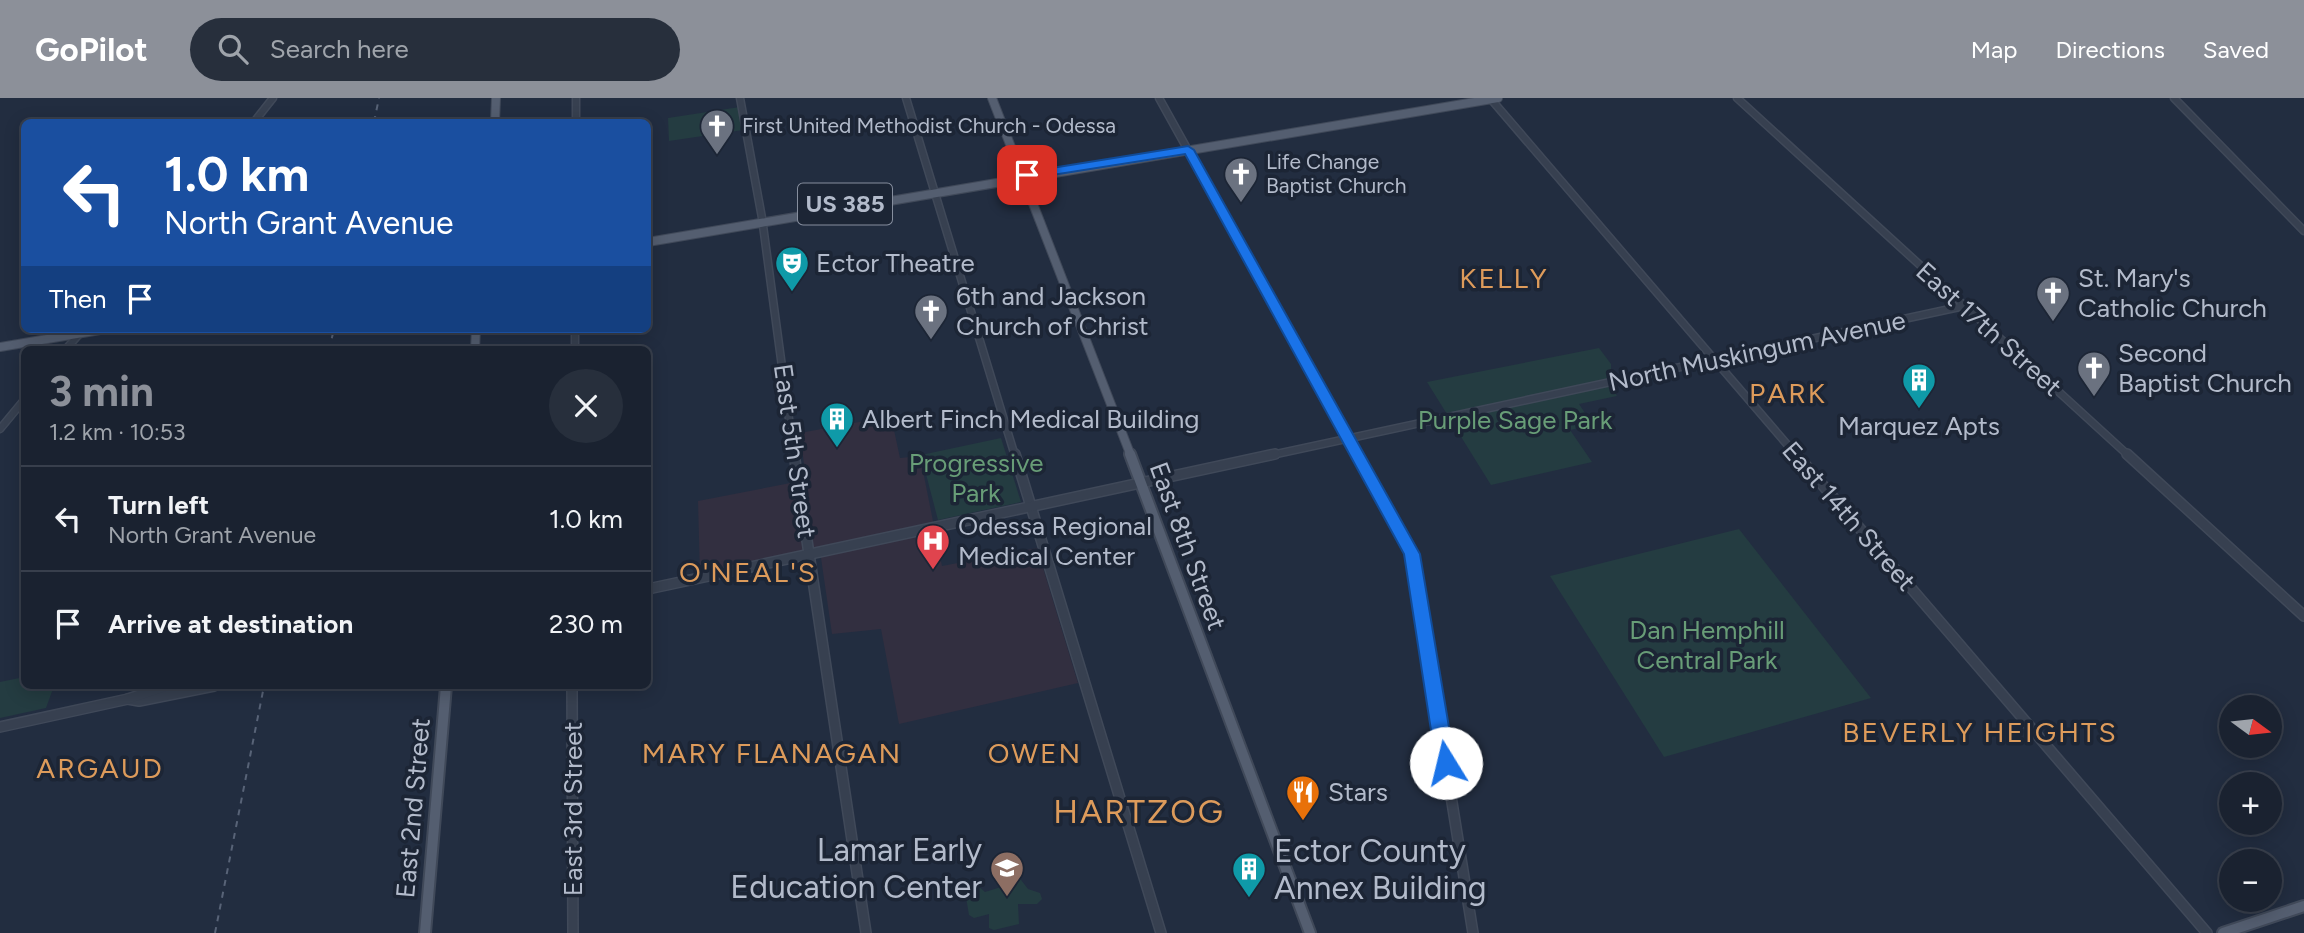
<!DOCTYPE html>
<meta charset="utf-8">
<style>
body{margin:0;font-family:Figtree,sans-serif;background:#272f3c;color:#f1f3f6;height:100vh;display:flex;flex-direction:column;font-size:26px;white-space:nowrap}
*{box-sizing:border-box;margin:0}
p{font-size:23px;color:#9fa4ab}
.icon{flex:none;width:38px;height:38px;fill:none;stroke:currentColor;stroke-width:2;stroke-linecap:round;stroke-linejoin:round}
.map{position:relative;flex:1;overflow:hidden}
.details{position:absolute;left:21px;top:248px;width:630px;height:343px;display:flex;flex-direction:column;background:#1a2230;border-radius:10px;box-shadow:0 4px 18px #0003,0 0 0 2px #383f4c}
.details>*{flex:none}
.guide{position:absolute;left:21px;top:21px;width:630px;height:214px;border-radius:10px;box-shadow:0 4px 18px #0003,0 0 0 2px #383f4c;background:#1a4fa0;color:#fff;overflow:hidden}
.needle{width:46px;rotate:105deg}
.buttons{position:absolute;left:2219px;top:597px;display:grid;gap:14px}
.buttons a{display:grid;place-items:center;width:63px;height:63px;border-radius:50%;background:#1a2230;box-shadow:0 4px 18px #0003,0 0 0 2px #383f4c;font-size:35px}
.pin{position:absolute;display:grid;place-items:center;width:60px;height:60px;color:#fff;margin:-30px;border-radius:14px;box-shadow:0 4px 10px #0006}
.me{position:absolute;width:77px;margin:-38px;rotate:351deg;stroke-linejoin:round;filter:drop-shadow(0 0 5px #0008)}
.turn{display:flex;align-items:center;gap:24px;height:147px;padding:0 28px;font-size:32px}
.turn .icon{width:91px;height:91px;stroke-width:2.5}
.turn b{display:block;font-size:49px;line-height:60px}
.then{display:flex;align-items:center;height:66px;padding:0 28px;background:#0003;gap:14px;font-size:26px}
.round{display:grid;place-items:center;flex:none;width:74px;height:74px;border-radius:37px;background:#272f3c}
.head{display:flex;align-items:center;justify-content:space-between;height:119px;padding:0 28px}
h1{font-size:42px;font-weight:700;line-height:52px;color:#8c9099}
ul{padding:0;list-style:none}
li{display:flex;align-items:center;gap:21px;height:105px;padding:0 28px;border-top:2px solid #383f4c}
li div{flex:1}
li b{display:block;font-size:26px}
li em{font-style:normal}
header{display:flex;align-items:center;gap:42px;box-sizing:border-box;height:98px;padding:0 35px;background:#8c9099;color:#fff}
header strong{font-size:33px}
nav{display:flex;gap:38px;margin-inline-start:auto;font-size:24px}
.search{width:490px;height:63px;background:#272f3c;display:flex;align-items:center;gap:18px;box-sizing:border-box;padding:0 24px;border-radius:38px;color:#9fa4ab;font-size:26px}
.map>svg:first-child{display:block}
</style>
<header>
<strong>GoPilot</strong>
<div class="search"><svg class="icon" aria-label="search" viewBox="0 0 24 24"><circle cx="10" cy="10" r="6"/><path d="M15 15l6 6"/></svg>Search here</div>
<nav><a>Map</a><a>Directions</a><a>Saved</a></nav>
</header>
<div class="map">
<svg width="2304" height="835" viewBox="0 0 2304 835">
<rect width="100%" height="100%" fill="#222d40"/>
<!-- medical -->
<path fill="#322f40" d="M891,318L900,360L920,358L942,468L1037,450L1078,585L899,626L881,531L832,536L820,453L700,478L698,403L806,382L800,335Z"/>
<!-- green -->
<g fill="#243c41">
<path d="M740,9L743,32L669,43L668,20Z"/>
<path d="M1599,250L1611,266V288L1617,298L1579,306L1593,327L1570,332L1592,364L1491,387L1427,284Z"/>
<path d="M1001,340L1021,404L938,422L921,357Z"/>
<path d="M1739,431L1871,600L1664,659L1550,478Z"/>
<path d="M24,579V588H54L46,610L0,620V584Z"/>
<path d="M1011,775L1018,778L1028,791L1040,795L1042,801L1037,806H1018L1019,826L994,832L989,830V816L974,820L969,817L965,793L977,787L985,794L1001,789L1005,779Z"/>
</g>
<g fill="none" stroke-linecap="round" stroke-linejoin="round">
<!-- minor-far1 casing -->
<g stroke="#404959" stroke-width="9">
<g id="minor-far1">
<path d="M576,0V24"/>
<path d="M740,0L762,120L794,358"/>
<path d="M906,0L1015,358"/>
<path d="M1159,0L1358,358"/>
<path d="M1490,0L1797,358"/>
<path d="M1737,0L2129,358"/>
<path d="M2174,0L2304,133"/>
<path d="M254,24L273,0"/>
<path d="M575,231V252"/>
<path d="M65,252L82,233"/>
<path d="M0,331L24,302"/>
<path d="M1267,358L1964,208"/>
</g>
</g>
<!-- minor casing -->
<g stroke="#404959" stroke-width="12">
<g id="minor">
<path d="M794,356L866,835"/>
<path d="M1015,356L1161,835"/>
<path d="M1357,356L1412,456L1473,835"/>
<path d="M1796,356L2207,835"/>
<path d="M2127,356L2304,518"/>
<path d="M648,491L1275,356"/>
<path d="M572,588L573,835"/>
<path d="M128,601L139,603L214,588"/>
<path d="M0,629L128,601L167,588"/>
</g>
</g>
<!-- major-far1 casing -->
<g stroke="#404959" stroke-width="10">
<g id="major-far1">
<path d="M992,0L1131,358"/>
<path d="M495,24L496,0"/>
<path d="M648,144L1498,0"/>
<path d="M0,249L106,231"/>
<path d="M475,252L476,231"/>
</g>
</g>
<!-- major casing -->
<g stroke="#404959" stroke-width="14">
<g id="major">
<path d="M1130,356L1310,835"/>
<path d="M425,835L446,588"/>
<path d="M2223,835L2304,808"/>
</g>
</g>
<!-- minor-far1 -->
<use href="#minor-far1" stroke="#374050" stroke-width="6"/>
<!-- minor -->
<use href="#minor" stroke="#374050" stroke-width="9"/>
<!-- major-far1 -->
<use href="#major-far1" stroke="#545e70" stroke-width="8"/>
<!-- major -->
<use href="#major" stroke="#545e70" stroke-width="10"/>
<!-- rail -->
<g stroke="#586377" stroke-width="2" stroke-dasharray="6 6" stroke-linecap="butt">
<path d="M374,24L379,0"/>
<path d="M329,252L334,231"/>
<path d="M215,835L264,588"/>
</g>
</g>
<!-- route -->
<path fill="#1a73e8" stroke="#114b97" stroke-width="2" d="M1188,48L1194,52L1420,456L1455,665L1452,670L1446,673L1439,670L1436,665L1404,456L1185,56L1027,81L1021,77L1027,74Z"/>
<!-- icons -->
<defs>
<g id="church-pin" transform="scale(1.75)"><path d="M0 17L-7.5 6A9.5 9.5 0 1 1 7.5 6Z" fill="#6b7280" stroke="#1c2535"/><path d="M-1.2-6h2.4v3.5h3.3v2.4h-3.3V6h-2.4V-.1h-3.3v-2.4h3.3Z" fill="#fff"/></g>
<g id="theatre-pin" transform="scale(1.75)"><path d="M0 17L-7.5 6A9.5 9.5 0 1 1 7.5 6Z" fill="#0f9aa8" stroke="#1c2535"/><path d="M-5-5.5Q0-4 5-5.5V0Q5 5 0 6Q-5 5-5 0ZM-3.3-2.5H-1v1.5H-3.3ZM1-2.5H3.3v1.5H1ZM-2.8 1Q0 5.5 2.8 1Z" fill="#fff"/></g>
<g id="building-pin" transform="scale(1.75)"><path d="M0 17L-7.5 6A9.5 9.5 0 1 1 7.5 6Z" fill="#0f9aa8" stroke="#1c2535"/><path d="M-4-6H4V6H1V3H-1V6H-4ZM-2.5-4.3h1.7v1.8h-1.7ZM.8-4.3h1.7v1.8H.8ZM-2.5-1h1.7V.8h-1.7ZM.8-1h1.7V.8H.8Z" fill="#fff"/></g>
<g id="hospital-pin" transform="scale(1.75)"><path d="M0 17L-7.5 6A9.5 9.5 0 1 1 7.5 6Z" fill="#e0444e" stroke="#1c2535"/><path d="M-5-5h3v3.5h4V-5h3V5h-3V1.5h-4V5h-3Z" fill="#fff"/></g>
<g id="restaurant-pin" transform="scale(1.75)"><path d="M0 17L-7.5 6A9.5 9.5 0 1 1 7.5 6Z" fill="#e8710a" stroke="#1c2535"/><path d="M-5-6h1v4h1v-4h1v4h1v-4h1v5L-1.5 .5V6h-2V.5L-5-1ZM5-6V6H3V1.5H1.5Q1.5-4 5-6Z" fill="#fff"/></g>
<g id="school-pin" transform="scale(1.75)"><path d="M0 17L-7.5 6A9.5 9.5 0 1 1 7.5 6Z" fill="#8d6e63" stroke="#1c2535"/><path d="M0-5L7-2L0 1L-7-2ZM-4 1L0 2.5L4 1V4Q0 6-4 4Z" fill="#fff"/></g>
</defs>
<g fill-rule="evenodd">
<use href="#church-pin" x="717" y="28"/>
<use href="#church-pin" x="1241" y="76"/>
<use href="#theatre-pin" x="792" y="165"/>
<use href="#church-pin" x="2053" y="195"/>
<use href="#church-pin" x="931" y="213"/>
<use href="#church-pin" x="2094" y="270"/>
<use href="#building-pin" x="1919" y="282"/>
<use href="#building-pin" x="837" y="321"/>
<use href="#hospital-pin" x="933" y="443"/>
<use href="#restaurant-pin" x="1303" y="694"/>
<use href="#school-pin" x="1007" y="770"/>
<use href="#building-pin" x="1249" y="771"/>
</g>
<g text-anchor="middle" stroke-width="7" stroke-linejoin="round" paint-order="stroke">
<!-- far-poi labels -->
<g font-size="21" fill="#b3bbcb" stroke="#1c2535" text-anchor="start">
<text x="742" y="35">First United Methodist Church - Odessa</text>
<text x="1266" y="71">Life Change<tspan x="1266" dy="24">Baptist Church</tspan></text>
</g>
<!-- shield labels -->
<rect fill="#1c2535" stroke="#868e9e" stroke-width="2" x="798" y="85.5" width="94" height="41" rx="5"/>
<g font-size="24" font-weight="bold" fill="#b3bbcb">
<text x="845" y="114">US 385</text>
</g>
<!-- poi labels -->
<g font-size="26" fill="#b3bbcb" stroke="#1c2535" text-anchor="start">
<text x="816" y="174">Ector Theatre</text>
<text x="2078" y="189">St. Mary's<tspan x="2078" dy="30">Catholic Church</tspan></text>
<text x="956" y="207">6th and Jackson<tspan x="956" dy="30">Church of Christ</tspan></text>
<text x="2118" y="264">Second<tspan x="2118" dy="30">Baptist Church</tspan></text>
<text x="862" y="330">Albert Finch Medical Building</text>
<text x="1919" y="337" text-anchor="middle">Marquez Apts</text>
<text x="958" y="437">Odessa Regional<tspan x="958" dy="30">Medical Center</tspan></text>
<text x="1328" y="703">Stars</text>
</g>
<!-- street labels -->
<g font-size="26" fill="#b3bbcb" stroke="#1c2535">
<text transform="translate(1989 231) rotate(42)" y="9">East 17th Street</text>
<text transform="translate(1757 253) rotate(-12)" y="9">North Muskingum Avenue</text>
<text transform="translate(795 353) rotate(82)" y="9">East 5th Street</text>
<text transform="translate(1849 418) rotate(49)" y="9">East 14th Street</text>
<text transform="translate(1188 448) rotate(70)" y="9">East 8th Street</text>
<text transform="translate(413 710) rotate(-85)" y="9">East 2nd Street</text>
<text transform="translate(573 711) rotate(-90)" y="9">East 3rd Street</text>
</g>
<!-- park labels -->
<g font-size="26" fill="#689d77" stroke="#1c2535">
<text x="1515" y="331">Purple Sage Park</text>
<text x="976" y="374">Progressive<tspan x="976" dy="30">Park</tspan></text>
<text x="1707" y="541">Dan Hemphill<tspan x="1707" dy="30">Central Park</tspan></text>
</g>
<!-- neighbourhood labels -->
<g font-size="28" letter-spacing="2" fill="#dd9b5b" stroke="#1c2535">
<text x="1504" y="190">KELLY</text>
<text x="1788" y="305">PARK</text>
<text x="748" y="484">O'NEAL'S</text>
<text x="1980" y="644">BEVERLY HEIGHTS</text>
<text x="772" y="665">MARY FLANAGAN</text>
<text x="1035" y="665">OWEN</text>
<text x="100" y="680">ARGAUD</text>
</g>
<!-- near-poi labels -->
<g font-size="32" fill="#b3bbcb" stroke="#1c2535" text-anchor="end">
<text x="982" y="763">Lamar Early<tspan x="982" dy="37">Education Center</tspan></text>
<text x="1274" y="764" text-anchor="start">Ector County<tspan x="1274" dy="37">Annex Building</tspan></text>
</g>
<!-- near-neighbourhood labels -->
<g font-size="33" letter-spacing="2" fill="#dd9b5b" stroke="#1c2535">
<text x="1139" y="725">HARTZOG</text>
</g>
</g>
</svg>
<div class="buttons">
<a><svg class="needle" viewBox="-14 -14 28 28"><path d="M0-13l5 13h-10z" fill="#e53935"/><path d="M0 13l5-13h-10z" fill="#9fa4ab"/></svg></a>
<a>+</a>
<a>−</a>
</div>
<div class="pin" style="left:1027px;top:77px;background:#d93025"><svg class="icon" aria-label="arrive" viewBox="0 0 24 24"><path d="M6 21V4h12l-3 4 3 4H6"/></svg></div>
<svg class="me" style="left:1446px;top:665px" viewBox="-20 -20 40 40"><circle r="19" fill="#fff"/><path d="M0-13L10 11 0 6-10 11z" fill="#1a73e8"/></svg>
<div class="guide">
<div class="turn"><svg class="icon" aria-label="left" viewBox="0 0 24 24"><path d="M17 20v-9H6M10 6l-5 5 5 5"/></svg><div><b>1.0 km</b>North Grant Avenue</div></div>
<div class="then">Then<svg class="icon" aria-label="arrive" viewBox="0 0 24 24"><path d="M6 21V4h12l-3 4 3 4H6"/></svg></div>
</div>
<section class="details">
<div class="head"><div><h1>3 min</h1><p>1.2 km · 10:53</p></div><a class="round"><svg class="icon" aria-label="close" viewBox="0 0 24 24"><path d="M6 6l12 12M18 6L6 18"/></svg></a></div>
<ul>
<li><svg class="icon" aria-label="left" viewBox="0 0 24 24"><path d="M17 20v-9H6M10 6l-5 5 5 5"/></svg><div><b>Turn left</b><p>North Grant Avenue</p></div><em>1.0 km</em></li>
<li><svg class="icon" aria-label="arrive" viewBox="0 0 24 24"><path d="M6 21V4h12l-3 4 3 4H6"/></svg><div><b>Arrive at destination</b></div><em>230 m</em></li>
</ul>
</section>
</div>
